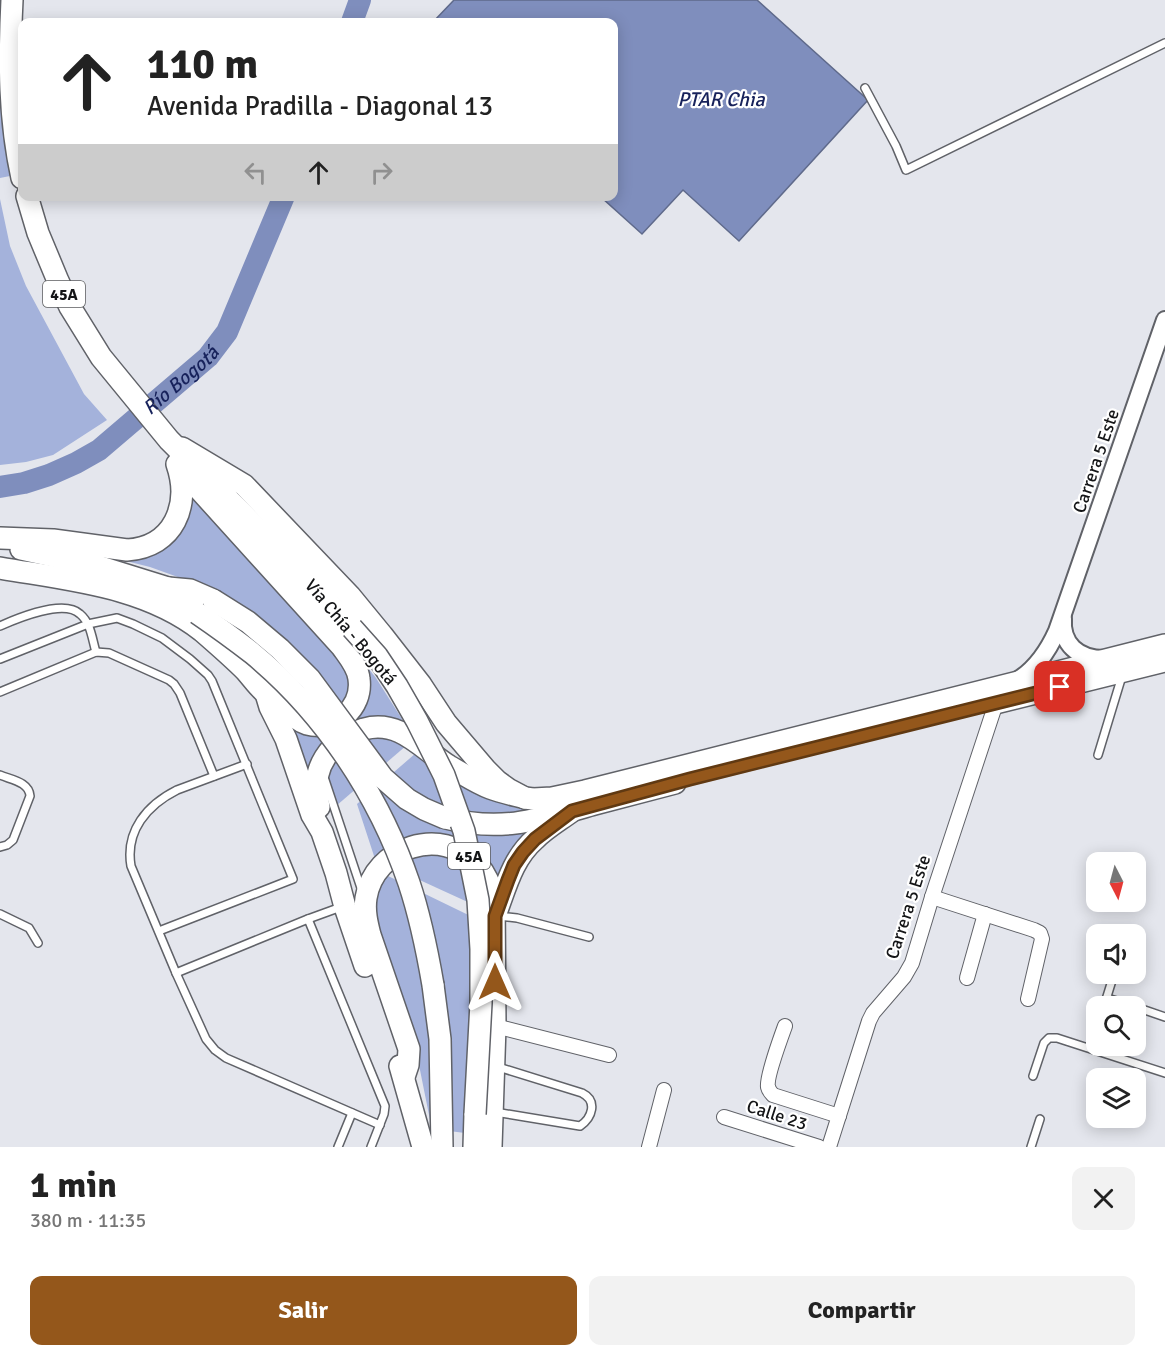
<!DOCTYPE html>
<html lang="es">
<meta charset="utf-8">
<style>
body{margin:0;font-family:Signika,sans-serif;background:#f2f2f2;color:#222;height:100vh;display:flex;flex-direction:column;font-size:22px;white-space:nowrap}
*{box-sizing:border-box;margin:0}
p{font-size:20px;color:#767676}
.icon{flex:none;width:33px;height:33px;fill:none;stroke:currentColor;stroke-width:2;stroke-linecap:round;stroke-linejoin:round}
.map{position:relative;height:1147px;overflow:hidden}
.drawer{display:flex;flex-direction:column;background:#fff;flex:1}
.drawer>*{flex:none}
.banner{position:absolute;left:18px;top:18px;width:600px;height:183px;border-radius:12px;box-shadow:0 3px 15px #0003;background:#fff;color:#222;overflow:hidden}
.needle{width:39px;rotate:174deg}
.buttons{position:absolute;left:1086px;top:852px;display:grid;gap:12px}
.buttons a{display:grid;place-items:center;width:60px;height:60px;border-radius:12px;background:#fff;box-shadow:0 3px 15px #0003;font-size:30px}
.pin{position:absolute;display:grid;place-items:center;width:51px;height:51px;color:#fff;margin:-26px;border-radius:12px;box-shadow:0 3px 9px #0006}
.me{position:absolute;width:66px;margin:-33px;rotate:0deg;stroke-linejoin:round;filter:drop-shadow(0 0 4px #0008)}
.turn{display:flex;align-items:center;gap:21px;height:126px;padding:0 30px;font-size:27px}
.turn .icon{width:78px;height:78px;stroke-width:2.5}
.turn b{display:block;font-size:42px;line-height:51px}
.lanes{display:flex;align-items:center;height:57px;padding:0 30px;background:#0003;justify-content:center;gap:30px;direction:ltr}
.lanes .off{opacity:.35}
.round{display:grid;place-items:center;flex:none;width:63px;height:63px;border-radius:12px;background:#f2f2f2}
.head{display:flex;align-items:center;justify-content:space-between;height:102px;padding:0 30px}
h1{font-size:36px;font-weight:800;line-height:45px}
.button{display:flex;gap:12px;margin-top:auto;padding:12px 30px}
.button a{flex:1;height:69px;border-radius:12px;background:#94571b;color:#fff;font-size:24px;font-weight:800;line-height:69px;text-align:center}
.button a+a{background:#f2f2f2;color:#222}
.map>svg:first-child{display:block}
</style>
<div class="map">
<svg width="1165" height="1147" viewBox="0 0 1165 1147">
<rect width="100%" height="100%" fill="#e4e6ed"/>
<!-- green -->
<g fill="#a4b2db">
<path d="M0,90L15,175L0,178Z"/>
<path d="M0,199L10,246L26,286L84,394L107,420L53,455L26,462L0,465Z"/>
<path d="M188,487L343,659L354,687L341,711L253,667L285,644L189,581L150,567L114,558L145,557Z"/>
<path d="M358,655L376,678L407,727L375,721L307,781L286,723L352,720Z"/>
<path d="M375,736L393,738L407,745L336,806L326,776L327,770L346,746Z"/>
<path d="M416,753C452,775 488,804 530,811L534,828L499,877H493L428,834C400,838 396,840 375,859L357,804Z"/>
<path d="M416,850L456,858L467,868L483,909L389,866Z"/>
<path d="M386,875L489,925L467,1065L465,1133L449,1131L431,1125L412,1030L383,948L373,909L378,890Z"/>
</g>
<!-- water -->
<path fill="#7f8ebd" stroke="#5f6a8b" stroke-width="1.5" d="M454,0H757L868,100L739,241L683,190L642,234L601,197L614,196V22H433Z"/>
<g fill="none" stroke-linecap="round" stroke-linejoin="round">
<!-- river -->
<g stroke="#7f8ebd" stroke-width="22">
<path d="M352,22L360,0"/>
<path id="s1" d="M0,487L24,483L49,475L76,463L99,450L208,357L227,332L284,196"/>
</g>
<!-- service casing -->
<g stroke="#606268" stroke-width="10">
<g id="service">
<path d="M865,88L896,146L906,170L1165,43"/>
<path d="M0,626C18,618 64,599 80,614C91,623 92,639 96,652"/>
<path d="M0,659L88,624L117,618L133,624L162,638L190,659L208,675L212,681L293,879L159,931"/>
<path d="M0,692L96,652L109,653L169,680L174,684L180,693L214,776"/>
<path d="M1098,755L1122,676"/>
<path d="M247,764L177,790C147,805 125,831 131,866L176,973L206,1039L215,1050L226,1058L380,1125"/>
<path d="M0,775C12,780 29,782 30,796L13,840L7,845L0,847"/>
<path d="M325,780L362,891"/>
<path d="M0,914L29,928L38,943"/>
<path d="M497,916L517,918L589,937"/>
<path d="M308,919L385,1106L384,1114L371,1147"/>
<path d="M176,973L308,919L341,907"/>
<path d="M1107,998L1133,1006"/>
<path d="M1104,1006L1114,974"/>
<path d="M1136,1007L1165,1017"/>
<path d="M1090,1048L1096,1028"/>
<path d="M1033,1076L1044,1043L1049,1038H1057L1165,1073"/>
<path d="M495,1112L580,1126C592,1118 598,1101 582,1093L495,1066"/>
<path d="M338,1147L352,1113"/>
<path d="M1031,1147L1040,1119"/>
</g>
</g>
<!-- minor casing -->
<g stroke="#606268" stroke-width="16">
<g id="minor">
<path d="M932,897L1034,930L1040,933L1042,939L1028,999"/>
<path d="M967,978L985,914"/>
<path d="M495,1026L609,1055"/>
<path d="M785,1026C781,1037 766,1078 768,1087C769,1091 771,1093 773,1095L839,1116"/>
<path d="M724,1117L819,1147"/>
<path d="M649,1147L664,1090"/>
<path d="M829,1147L869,1021L873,1013L904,977L912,963L932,897L996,703"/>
</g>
</g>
<!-- tertiary casing -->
<g stroke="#606268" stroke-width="20">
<g id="tertiary">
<path d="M1063,618C1061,644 1078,659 1104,659"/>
<path d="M1018,680C1037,668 1048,651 1057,631L1165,320"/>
</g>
</g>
<!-- primary casing -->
<g stroke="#606268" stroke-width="24">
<g id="primary">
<path d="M182,448L244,485L350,596L382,635L421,685L446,723L486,770L497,781L508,789L525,798L533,799L552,798L585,791L1165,645"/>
<path d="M168,588L190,590L213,600"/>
<path d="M991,704L1165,661"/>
<path d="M446,818C502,833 541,819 595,804C622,797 649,790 675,783"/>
</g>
</g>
<!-- trunk casing -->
<g stroke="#606268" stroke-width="24">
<g id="trunk">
<path d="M12,0C9,60 9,119 22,178"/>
<path d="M27,196L38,233L58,281L70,307L101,357L169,440L285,556L352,628"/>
<path d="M0,538L53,540L127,550C174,547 191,505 177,464"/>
<path d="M21,549L94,565L168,588L197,613"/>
<path d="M0,568C69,580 145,586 202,631C217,644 232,657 246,671C253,679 259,688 267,694C271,697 275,699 279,702C289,709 294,720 307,724C335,732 363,708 359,679C358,667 349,657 342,647L179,467"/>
<path d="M267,697L270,707L286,739L312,815L322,832L336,873L345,907L365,966"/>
<path d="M319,807C314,783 316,766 333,747C342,737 352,733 364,729C400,719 422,749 449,766C462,773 476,783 490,788C501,792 514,795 525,798"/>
<path d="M496,913C506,886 513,858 535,839C546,828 560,820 572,811"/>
<path d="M433,985L440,1039L442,1147"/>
<path d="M400,1066L423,1147"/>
<path d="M404,1077L408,1065L409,1049L370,935C367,923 364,911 366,898C374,847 442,825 477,864C486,874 490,885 494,897L495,1026L491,1147"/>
<path d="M474,1147L475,1114"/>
</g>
</g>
<!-- service -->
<use href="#service" stroke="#fff" stroke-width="7"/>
<!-- minor -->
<use href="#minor" stroke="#fff" stroke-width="14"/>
<!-- tertiary -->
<use href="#tertiary" stroke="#fff" stroke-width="16"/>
<!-- primary -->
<use href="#primary" stroke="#fff" stroke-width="21"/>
<!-- trunk -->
<use href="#trunk" stroke="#fff" stroke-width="21"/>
<!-- primary-bridge casing -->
<g stroke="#606268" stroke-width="24" stroke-linecap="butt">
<path id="primary-bridge" d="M213,600L248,622L280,649L310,679L383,778L407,799L424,809L445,818"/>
</g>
<!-- trunk-bridge casing -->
<g stroke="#606268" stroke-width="24" stroke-linecap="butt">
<g id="trunk-bridge">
<path d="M197,613C216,626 234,639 252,653C324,712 379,795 409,883C420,916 427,950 433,985"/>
<path d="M352,628L377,656L397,686L417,721L444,775L464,831L478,900L481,949V1003L475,1114"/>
</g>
</g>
<!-- primary-bridge -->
<use href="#primary-bridge" stroke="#fff" stroke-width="21"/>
<!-- trunk-bridge -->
<use href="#trunk-bridge" stroke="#fff" stroke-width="21"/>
</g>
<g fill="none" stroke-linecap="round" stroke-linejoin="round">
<!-- route casing -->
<g stroke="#603912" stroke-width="15">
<path id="route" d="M495,982V916L508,880L514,865L523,852L535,839L572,811L690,779L1060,687"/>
</g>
<!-- route -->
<use href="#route" stroke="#94571b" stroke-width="10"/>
</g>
<g text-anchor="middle" stroke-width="4.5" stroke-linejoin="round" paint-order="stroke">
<!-- shield labels -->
<g fill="#fff" stroke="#5a5b5d" stroke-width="1.5">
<rect x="43" y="281" width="42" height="26" rx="4.5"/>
<rect x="448" y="843" width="42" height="26" rx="4.5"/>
</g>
<g font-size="16" font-weight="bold" fill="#141517">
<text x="64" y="300">45A</text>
<text x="469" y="862">45A</text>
</g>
<!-- street labels -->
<g font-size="18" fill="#141517" stroke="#fff">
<text transform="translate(1096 461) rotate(-71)" y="6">Carrera 5 Este</text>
<text transform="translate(351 632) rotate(50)" y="6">Vía Chía - Bogotá</text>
<text transform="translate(908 907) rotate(-72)" y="6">Carrera 5 Este</text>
<text transform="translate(777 1115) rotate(18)" y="6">Calle 23</text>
</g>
<!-- water labels -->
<g font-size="20" font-style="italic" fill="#17225b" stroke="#fff">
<text x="721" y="106">PTAR Chia</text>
<text dy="7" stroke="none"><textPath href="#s1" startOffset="214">Río Bogotá</textPath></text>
</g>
</g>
</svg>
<div class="buttons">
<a><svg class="needle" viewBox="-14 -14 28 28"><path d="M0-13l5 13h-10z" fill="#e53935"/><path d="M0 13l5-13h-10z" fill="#767676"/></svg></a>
<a><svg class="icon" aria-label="sound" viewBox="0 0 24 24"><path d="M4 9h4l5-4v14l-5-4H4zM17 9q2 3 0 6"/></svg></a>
<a><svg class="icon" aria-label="search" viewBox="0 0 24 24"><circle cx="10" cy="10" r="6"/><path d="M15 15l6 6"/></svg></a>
<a><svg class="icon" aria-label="layers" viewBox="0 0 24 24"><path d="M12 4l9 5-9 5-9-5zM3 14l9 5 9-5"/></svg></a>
</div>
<div class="pin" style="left:1060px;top:687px;background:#d93025"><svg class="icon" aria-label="arrive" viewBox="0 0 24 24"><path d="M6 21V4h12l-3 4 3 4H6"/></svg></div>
<svg class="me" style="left:495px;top:982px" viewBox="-20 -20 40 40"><path d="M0-17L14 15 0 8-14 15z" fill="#94571b" stroke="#fff" stroke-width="4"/></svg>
<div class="banner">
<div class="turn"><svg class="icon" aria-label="ahead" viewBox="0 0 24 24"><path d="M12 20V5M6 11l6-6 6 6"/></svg><div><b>110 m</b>Avenida Pradilla - Diagonal 13</div></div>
<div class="lanes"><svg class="icon off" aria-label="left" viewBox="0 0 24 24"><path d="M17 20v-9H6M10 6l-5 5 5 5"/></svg><svg class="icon" aria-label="ahead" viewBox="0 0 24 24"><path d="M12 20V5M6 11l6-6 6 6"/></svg><svg class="icon off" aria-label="right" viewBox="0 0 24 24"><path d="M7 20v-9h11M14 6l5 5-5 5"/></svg></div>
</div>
</div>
<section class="drawer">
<div class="head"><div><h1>1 min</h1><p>380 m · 11:35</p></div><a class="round"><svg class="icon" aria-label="close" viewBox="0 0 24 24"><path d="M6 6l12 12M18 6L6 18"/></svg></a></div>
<div class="button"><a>Salir</a><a>Compartir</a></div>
</section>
